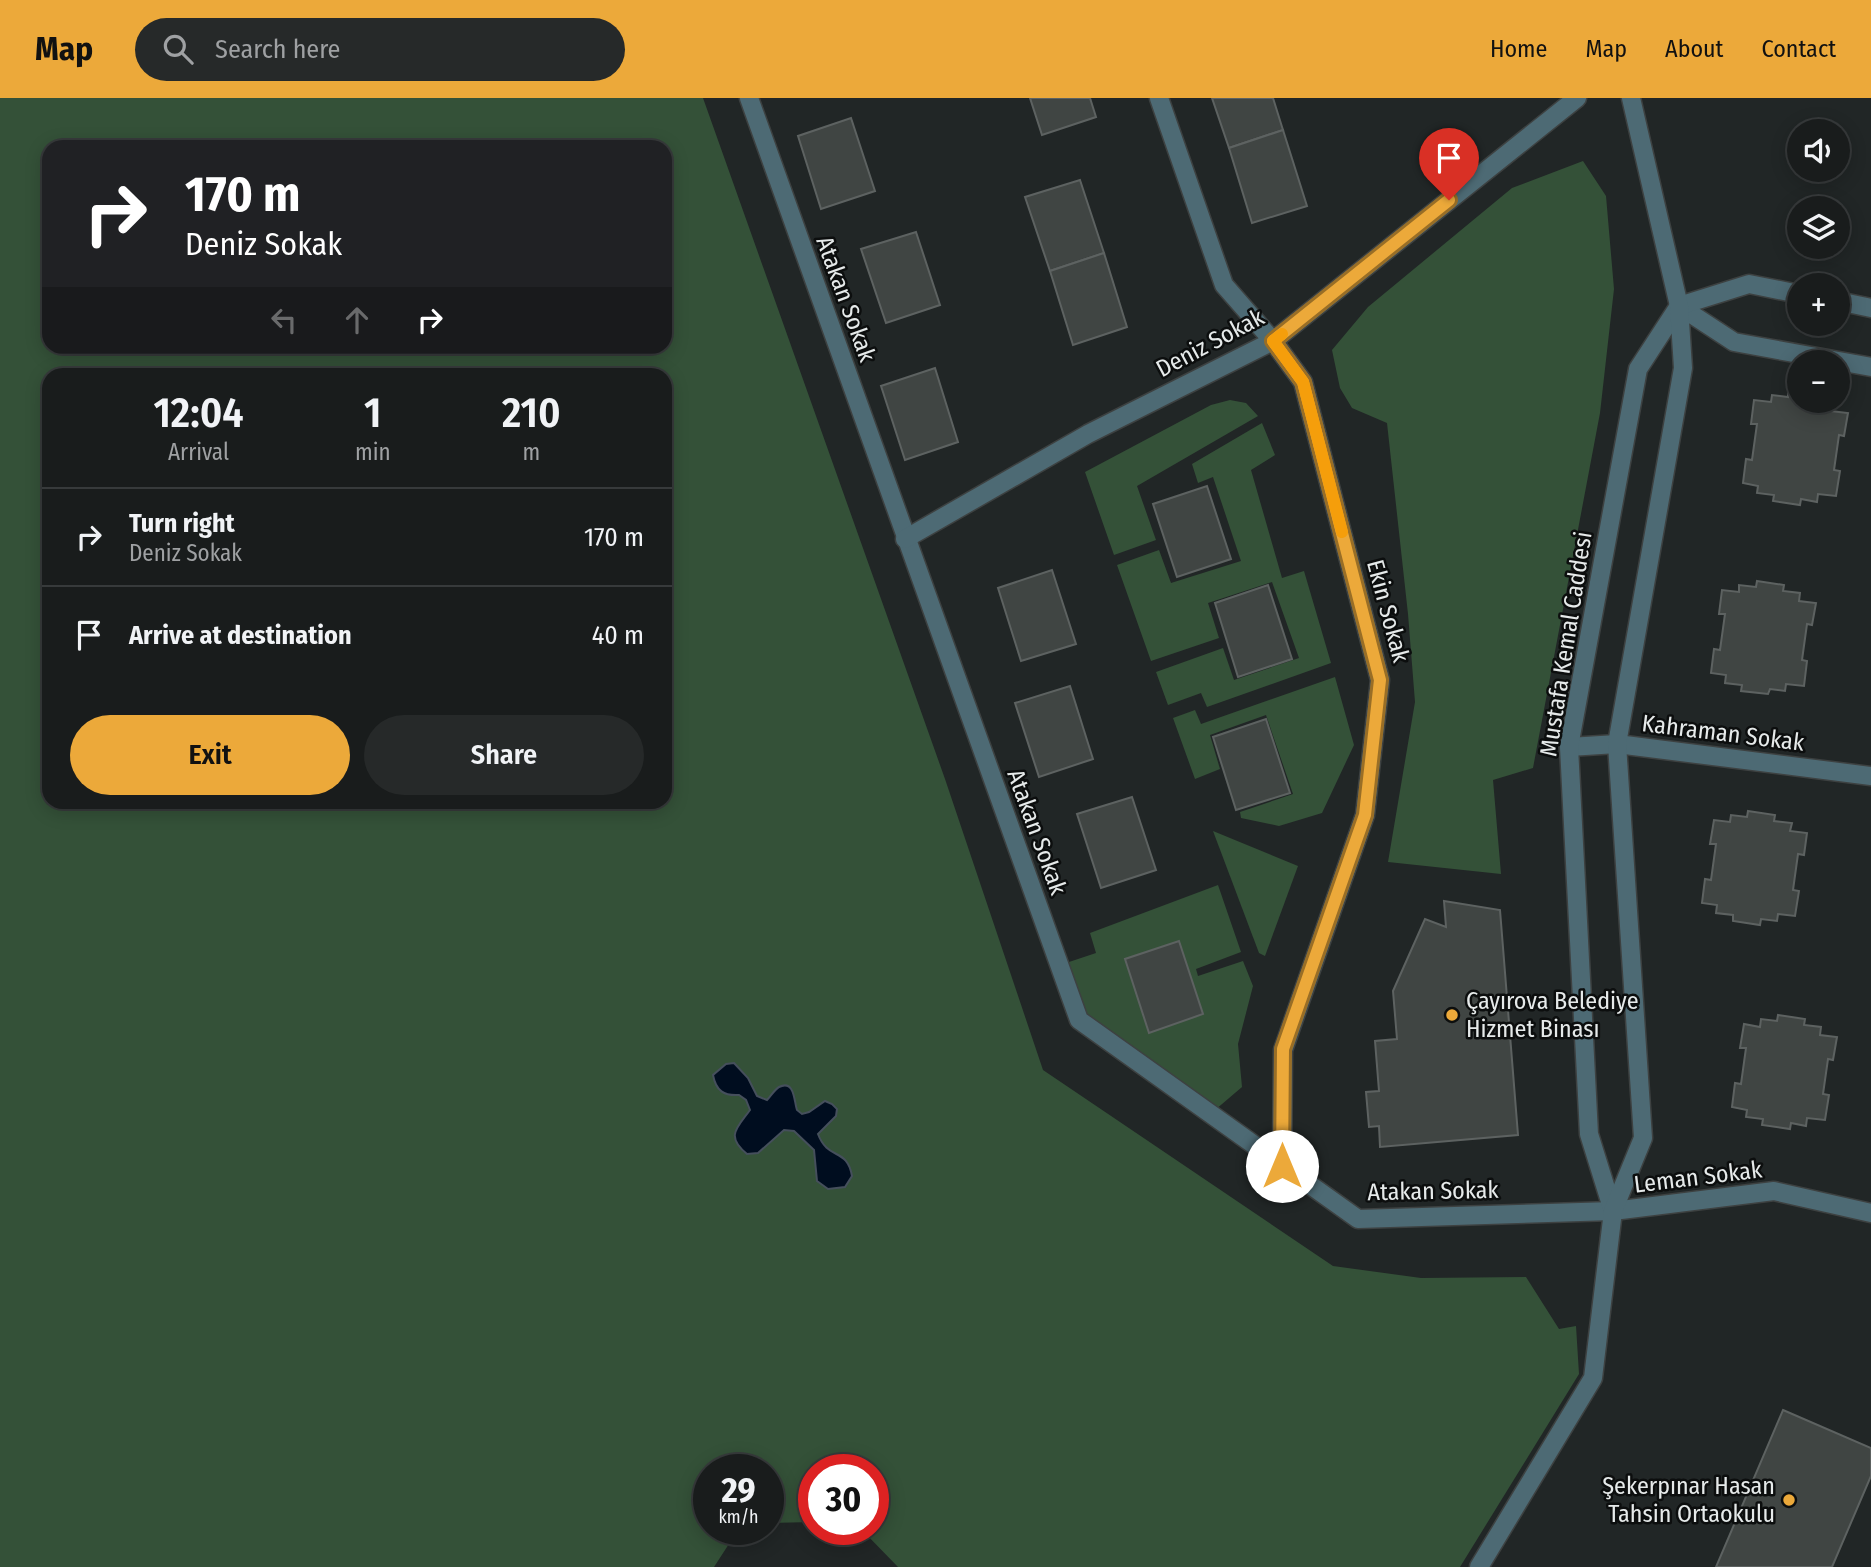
<!DOCTYPE html>
<meta charset="utf-8">
<style>
body{margin:0;font-family:"Fira Sans Condensed",sans-serif;background:#262929;color:#f1f3f6;height:100vh;display:flex;flex-direction:column;font-size:26px;white-space:nowrap}
*{box-sizing:border-box;margin:0}
p{font-size:23px;color:#9fa1a3}
.icon{flex:none;width:38px;height:38px;fill:none;stroke:currentColor;stroke-width:2;stroke-linecap:round;stroke-linejoin:round}
.map{position:relative;flex:1;overflow:hidden}
.sheet{position:absolute;left:42px;top:270px;width:630px;height:441px;display:flex;flex-direction:column;background:#191c1c;border-radius:21px;box-shadow:0 4px 18px #0003,0 0 0 2px #373a3b}
.sheet>*{flex:none}
.banner{position:absolute;left:42px;top:42px;width:630px;height:214px;border-radius:21px;box-shadow:0 4px 18px #0003,0 0 0 2px #373a3b;background:#202124;color:#fff;overflow:hidden}
.controls{position:absolute;left:1787px;top:21px;display:grid;gap:14px}
.controls a{display:grid;place-items:center;width:63px;height:63px;border-radius:50%;background:#191c1c;box-shadow:0 4px 18px #0003,0 0 0 2px #373a3b;font-size:35px}
.speed{position:absolute;left:693px;top:1356px;display:flex;gap:14px;font-size:35px;font-weight:700;text-align:center}
.speed>*{display:grid;place-content:center;width:91px;height:91px;border-radius:50%;background:#191c1c;box-shadow:0 4px 18px #0003,0 0 0 2px #373a3b;line-height:1}
.speed small{font-size:18px;font-weight:400}
.speed .limit{border:10px solid #d22;background:#fff;color:#111}
.pin{position:absolute;display:grid;place-items:center;width:60px;height:60px;color:#fff;margin:-72px -30px;border-radius:50% 50% 50% 0;rotate:-45deg;box-shadow:0 0 7px #0007}
.pin .icon{rotate:45deg}
.me{position:absolute;width:77px;margin:-38px;rotate:0deg;stroke-linejoin:round;filter:drop-shadow(0 0 5px #0008)}
.turn{display:flex;align-items:center;gap:24px;height:147px;padding:0 28px;font-size:32px}
.turn .icon{width:91px;height:91px;stroke-width:2.5}
.turn b{display:block;font-size:49px;line-height:60px}
.lanes{display:flex;align-items:center;height:66px;padding:0 28px;background:#0003;justify-content:center;gap:35px;direction:ltr}
.lanes .off{opacity:.35}
.eta{display:flex;justify-content:space-evenly;align-items:center;height:119px;text-align:center}
.eta b{font-size:42px;font-weight:600;line-height:49px}
.cta{display:flex;gap:14px;margin-top:auto;padding:14px 28px}
.cta a{flex:1;height:80px;border-radius:42px;background:#eca93a;color:#111;font-size:28px;font-weight:600;line-height:80px;text-align:center}
.cta a+a{background:#262929;color:#f1f3f6}
ul{padding:0;list-style:none}
li{display:flex;align-items:center;gap:21px;height:98px;padding:0 28px;border-top:2px solid #373a3b}
li div{flex:1}
li b{display:block;font-size:26px}
li em{font-style:normal}
header{display:flex;align-items:center;gap:42px;box-sizing:border-box;height:98px;padding:0 35px;background:#eca93a;color:#111}
header strong{font-size:33px}
nav{display:flex;gap:38px;margin-inline-start:auto;font-size:24px}
.search{width:490px;height:63px;background:#262929;display:flex;align-items:center;gap:18px;box-sizing:border-box;padding:0 24px;border-radius:38px;color:#9fa1a3;font-size:26px}
.map>svg:first-child{display:block}
</style>
<header>
<strong>Map</strong>
<div class="search"><svg class="icon" aria-label="search" viewBox="0 0 24 24"><circle cx="10" cy="10" r="6"/><path d="M15 15l6 6"/></svg>Search here</div>
<nav><a>Home</a><a>Map</a><a>About</a><a>Contact</a></nav>
</header>
<div class="map">
<svg width="1871" height="1469" viewBox="0 0 1871 1469">
<rect width="100%" height="100%" fill="#212626"/>
<!-- green -->
<g fill="#345138" fill-rule="evenodd">
<path d="M0,0H703L945,681L1043,972L1333,1168L1421,1180L1526,1179L1559,1231L1576,1228L1579,1276L1460,1469H898L862,1432H873V1372H814V1424L768,1425V1372H709V1432H738L714,1469H0ZM49,49H665V248H49ZM49,276H665V704H49Z"/>
<path d="M1583,63L1606,98L1614,191L1600,315L1533,670L1493,682L1501,776L1388,764L1415,604L1408,516L1387,325L1352,310L1340,290L1332,252L1368,209L1512,90Z"/>
<path d="M1230,302L1246,305L1258,318L1137,388L1156,442L1114,457L1085,374L1211,307Z"/>
<path d="M1262,325L1275,357L1251,372L1282,480L1304,473L1331,565L1207,609L1201,595L1168,607L1156,574L1223,550L1234,582L1299,560L1272,484L1208,505L1219,540L1151,563L1117,467L1159,452L1171,485L1241,463L1213,379L1198,385L1192,366Z"/>
<path d="M1335,579L1354,647L1322,715L1279,728L1241,720L1240,714L1293,696L1266,617L1210,637L1220,671L1195,681L1173,620L1195,612L1201,626Z"/>
<path d="M1213,733L1298,768L1265,858L1259,855Z"/>
<path d="M1218,787L1241,854L1196,871L1198,878L1243,863L1253,888L1238,946L1242,989L1215,1012L1085,916L1066,865L1096,855L1090,835Z"/>
</g>
<!-- water -->
<path fill="#000d1f" stroke="#454f5c" stroke-width="2" d="M734,965L748,980L757,998L767,1002C771,998 775,991 779,989C795,981 794,1004 797,1012L802,1016L809,1014L825,1003L832,1006L837,1011L836,1018L818,1036C828,1063 847,1049 852,1078L845,1089L828,1091L817,1083L814,1052L794,1033L784,1032L758,1055L747,1056C725,1038 737,1030 750,1012L746,1002L739,997C724,998 716,993 713,977L726,966Z"/>
<!-- building -->
<g fill="#404543" stroke="#5d6261" stroke-width="2">
<path d="M1030,0H1090L1096,19L1042,37Z"/>
<path d="M1212,0H1273L1283,32L1229,50Z"/>
<path d="M851,20L875,93L821,111L798,38Z"/>
<path d="M1283,32L1307,108L1252,125L1229,50Z"/>
<path d="M1080,82L1104,155L1050,173L1025,99Z"/>
<path d="M916,134L940,207L886,225L861,151Z"/>
<path d="M1104,155L1127,229L1073,247L1050,173Z"/>
<path d="M935,270L958,344L905,362L881,288Z"/>
<path d="M1788,293L1799,295V303L1832,305L1831,313L1848,315L1844,338L1839,337L1834,372L1840,373L1836,398L1818,396L1817,404L1801,401L1800,407L1773,403L1774,397L1757,395L1758,388L1743,385L1746,361L1752,362L1757,326H1751L1754,302L1771,304L1772,297L1788,299Z"/>
<path d="M1207,388L1231,461L1177,479L1153,406Z"/>
<path d="M1052,472L1076,546L1021,563L998,490Z"/>
<path d="M1757,483L1784,487L1783,493L1800,495L1799,503L1816,505L1812,527L1807,526L1802,562L1807,563L1804,588L1786,586L1785,593L1770,591L1768,596L1741,593L1742,587L1725,585L1726,577L1711,575L1714,551L1720,552L1725,516H1719L1722,492L1739,494V487L1756,489Z"/>
<path d="M1268,487L1292,561L1238,579L1215,505Z"/>
<path d="M1070,588L1093,661L1039,679L1015,605Z"/>
<path d="M1266,621L1290,695L1236,712L1213,639Z"/>
<path d="M1132,699L1156,772L1101,790L1077,716Z"/>
<path d="M1748,713L1775,717L1774,723L1792,725L1790,733L1807,735L1804,757L1798,756L1793,792L1799,793L1795,818L1778,816L1777,823L1761,821L1760,827L1733,823V817L1716,815L1717,807L1702,805L1705,781L1711,782L1716,746H1710L1714,722L1730,724L1731,717L1747,719Z"/>
<path d="M1444,803L1500,812L1518,1037L1380,1049L1379,1028L1369,1029L1366,994L1379,993L1375,943L1397,941L1393,893L1425,821L1446,829Z"/>
<path d="M1179,843L1203,916L1149,935L1125,861Z"/>
<path d="M1778,917L1805,921L1804,927L1821,929L1820,937L1837,939L1833,962L1828,961L1823,996L1829,997L1825,1022L1807,1020L1806,1028L1791,1025L1790,1031L1762,1027L1763,1021L1746,1019L1747,1012L1732,1009L1735,985L1741,986L1746,950H1740L1744,926L1760,929L1761,921L1777,923Z"/>
<path d="M1783,1312L1871,1350V1378L1832,1469H1716Z"/>
</g>
<g fill="none" stroke-linecap="round" stroke-linejoin="round">
<!-- minor casing -->
<g stroke="#3d4141" stroke-width="21">
<g id="minor">
<path d="M749,0L1079,922L1358,1121L1613,1113L1774,1093L1871,1115"/>
<path d="M1159,0L1224,187L1273,243L1303,284L1380,582L1365,717L1283,952L1282,1068"/>
<path d="M905,441L1088,336L1273,243L1577,0"/>
<path d="M1569,649L1617,646L1871,678"/>
</g>
</g>
<!-- tertiary casing -->
<g stroke="#3d4141" stroke-width="21">
<g id="tertiary">
<path d="M1838,203L1871,210"/>
<path d="M1679,208L1734,244L1871,269"/>
<path d="M1679,208L1749,186L1799,196"/>
<path d="M1613,1113L1589,1036L1569,649L1638,271L1679,208"/>
<path d="M1479,1469L1593,1280L1613,1113L1643,1040L1617,646L1683,270L1679,208L1631,0"/>
</g>
</g>
<!-- minor -->
<use href="#minor" stroke="#4d6a74" stroke-width="18"/>
<!-- tertiary -->
<use href="#tertiary" stroke="#4d6a74" stroke-width="18"/>
</g>
<g fill="none" stroke-linecap="round" stroke-linejoin="round">
<!-- route casing -->
<g stroke="#996e26" stroke-width="18">
<path id="route" d="M1282,1068L1283,951L1365,717L1380,582L1303,284L1273,243L1449,102"/>
</g>
<!-- route -->
<use href="#route" stroke="#eca93a" stroke-width="12"/>
<!-- slow -->
<path stroke="#f59e0b" stroke-width="12" d="M1282,236L1273,243L1303,284L1342,434"/>
</g>
<!-- markers -->
<g fill="#eca93a" stroke="#0c0e0e" stroke-width="2.5">
<circle cx="1452" cy="917" r="7"/>
<circle cx="1789" cy="1402" r="7"/>
</g>
<g text-anchor="middle" stroke-width="5" stroke-linejoin="round" paint-order="stroke">
<!-- street labels -->
<g font-size="24" fill="#e6eaea" stroke="#0c0e0e">
<text transform="translate(846 201) rotate(70)" y="8">Atakan Sokak</text>
<text transform="translate(1210 245) rotate(-28)" y="8">Deniz Sokak</text>
<text transform="translate(1388 513) rotate(75)" y="8">Ekin Sokak</text>
<text transform="translate(1566 546) rotate(-81)" y="8">Mustafa Kemal Caddesi</text>
<text transform="translate(1723 635) rotate(7)" y="8">Kahraman Sokak</text>
<text transform="translate(1037 734) rotate(70)" y="8">Atakan Sokak</text>
<text transform="translate(1698 1079) rotate(-7)" y="8">Leman Sokak</text>
<text transform="translate(1433 1093) rotate(-1)" y="8">Atakan Sokak</text>
</g>
<!-- poi labels -->
<g font-size="24" fill="#e6eaea" stroke="#0c0e0e" text-anchor="start">
<text x="1466" y="911">Çayırova Belediye<tspan x="1466" dy="28">Hizmet Binası</tspan></text>
<text x="1775" y="1396" text-anchor="end">Şekerpınar Hasan<tspan x="1775" dy="28">Tahsin Ortaokulu</tspan></text>
</g>
</g>
</svg>
<div class="controls">
<a><svg class="icon" aria-label="sound" viewBox="0 0 24 24"><path d="M4 9h4l5-4v14l-5-4H4zM17 9q2 3 0 6"/></svg></a>
<a><svg class="icon" aria-label="layers" viewBox="0 0 24 24"><path d="M12 4l9 5-9 5-9-5zM3 14l9 5 9-5"/></svg></a>
<a>+</a>
<a>−</a>
</div>
<div class="speed"><div>29<small>km/h</small></div><div class="limit">30</div></div>
<div class="pin" style="left:1449px;top:102px;background:#d93025"><svg class="icon" aria-label="arrive" viewBox="0 0 24 24"><path d="M6 21V4h12l-3 4 3 4H6"/></svg></div>
<svg class="me" style="left:1282px;top:1068px" viewBox="-20 -20 40 40"><circle r="19" fill="#fff"/><path d="M0-13L10 11 0 6-10 11z" fill="#eca93a"/></svg>
<div class="banner">
<div class="turn"><svg class="icon" aria-label="right" viewBox="0 0 24 24"><path d="M7 20v-9h11M14 6l5 5-5 5"/></svg><div><b>170 m</b>Deniz Sokak</div></div>
<div class="lanes"><svg class="icon off" aria-label="left" viewBox="0 0 24 24"><path d="M17 20v-9H6M10 6l-5 5 5 5"/></svg><svg class="icon off" aria-label="ahead" viewBox="0 0 24 24"><path d="M12 20V5M6 11l6-6 6 6"/></svg><svg class="icon" aria-label="right" viewBox="0 0 24 24"><path d="M7 20v-9h11M14 6l5 5-5 5"/></svg></div>
</div>
<section class="sheet">
<div class="eta">
<div><b>12:04</b><p>Arrival</p></div>
<div><b>1</b><p>min</p></div>
<div><b>210</b><p>m</p></div>
</div>
<ul>
<li><svg class="icon" aria-label="right" viewBox="0 0 24 24"><path d="M7 20v-9h11M14 6l5 5-5 5"/></svg><div><b>Turn right</b><p>Deniz Sokak</p></div><em>170 m</em></li>
<li><svg class="icon" aria-label="arrive" viewBox="0 0 24 24"><path d="M6 21V4h12l-3 4 3 4H6"/></svg><div><b>Arrive at destination</b></div><em>40 m</em></li>
</ul>
<div class="cta"><a>Exit</a><a>Share</a></div>
</section>
</div>
